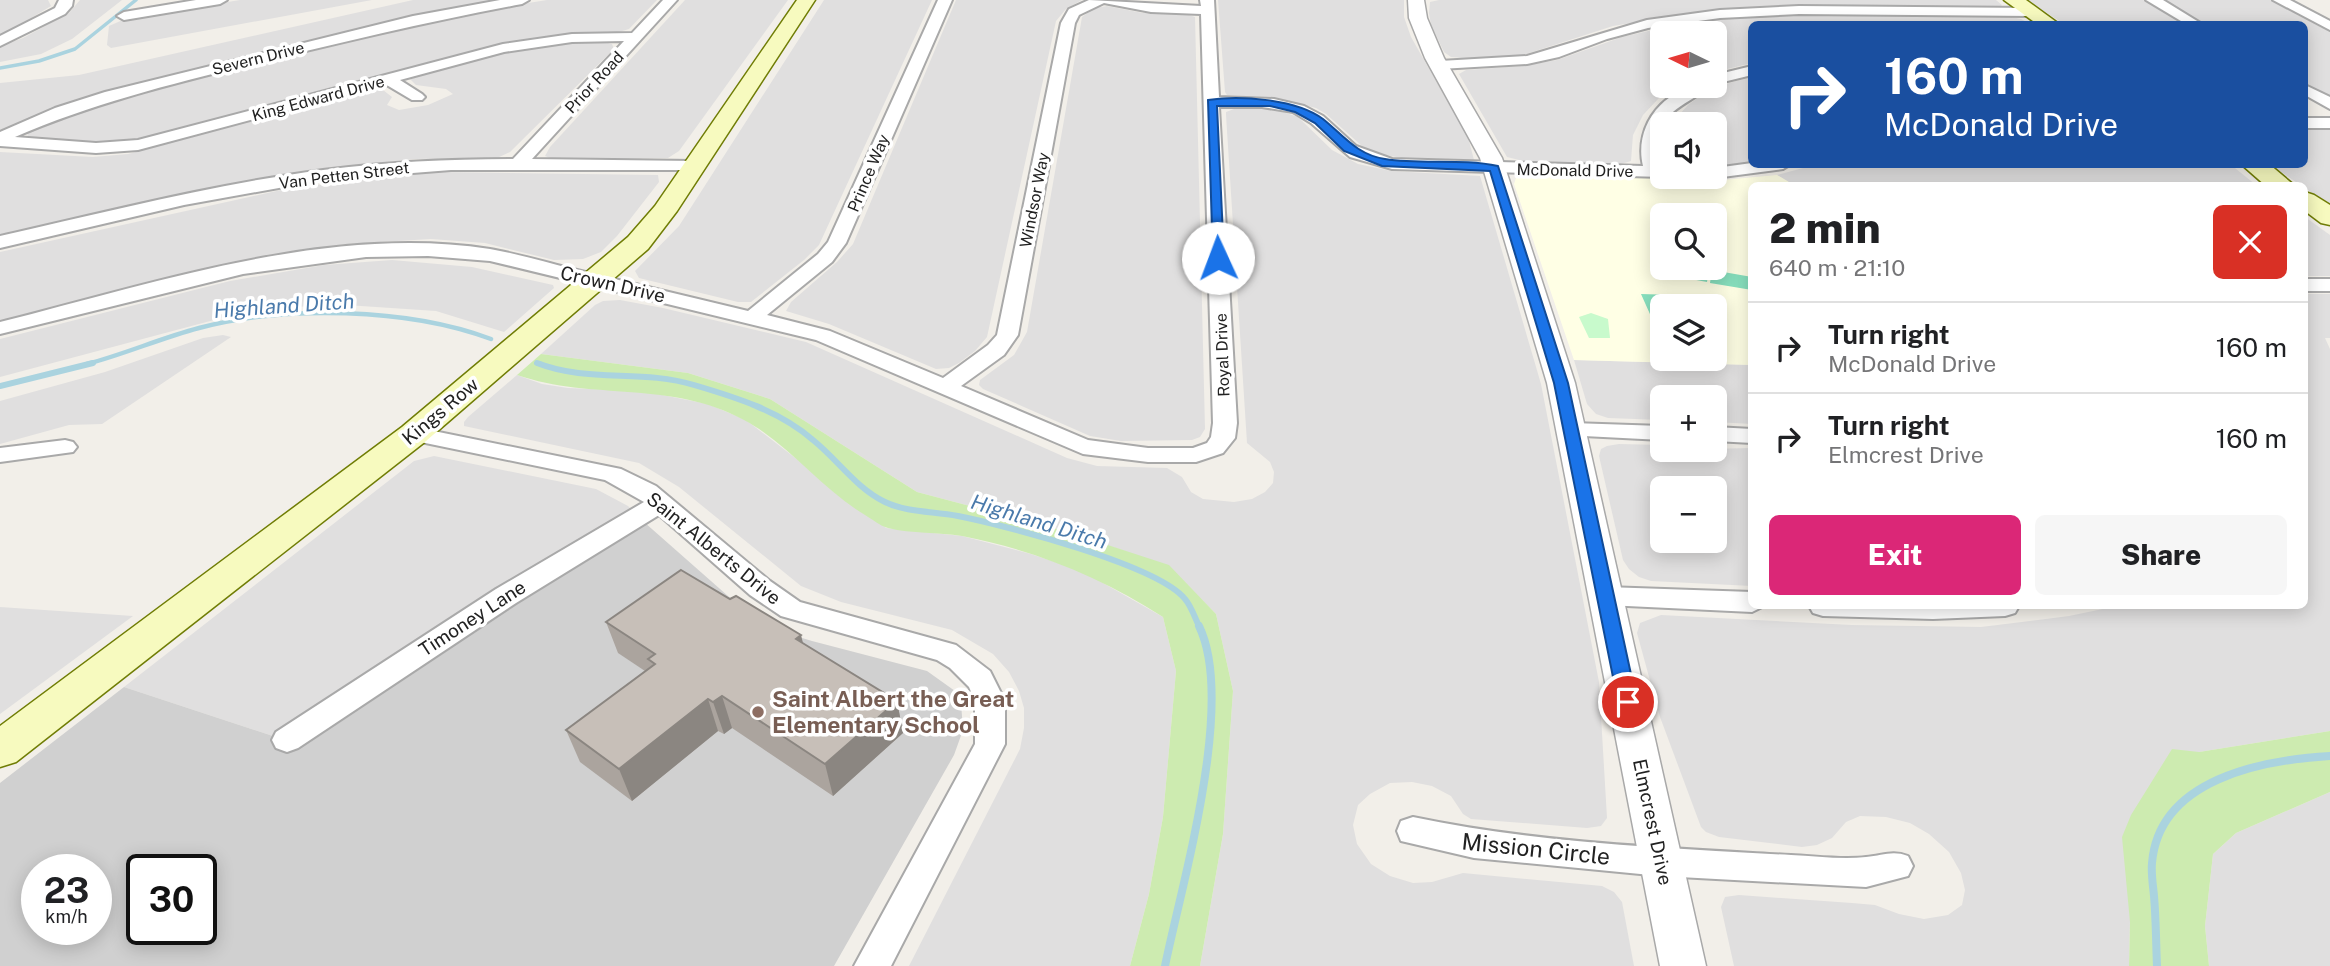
<!DOCTYPE html>
<meta charset="utf-8">
<style>
body{margin:0;font-family:"Public Sans",sans-serif;background:#f6f6f6;color:#202124;height:100vh;display:flex;flex-direction:column;font-size:26px;white-space:nowrap}
*{box-sizing:border-box;margin:0}
p{font-size:23px;color:#757577}
.icon{flex:none;width:38px;height:38px;fill:none;stroke:currentColor;stroke-width:2;stroke-linecap:round;stroke-linejoin:round}
.map{position:relative;flex:1;overflow:hidden}
.side{position:absolute;left:1748px;top:182px;width:560px;height:427px;display:flex;flex-direction:column;background:#fff;border-radius:10px;box-shadow:0 4px 18px #0003}
.side>*{flex:none}
.hud{position:absolute;left:1748px;top:21px;width:560px;height:147px;border-radius:10px;box-shadow:0 4px 18px #0003;background:#1a4fa0;color:#fff;overflow:hidden}
.needle{width:46px;rotate:275deg}
.fabs{position:absolute;left:1650px;top:21px;display:grid;gap:14px}
.fabs a{display:grid;place-items:center;width:77px;height:77px;border-radius:10px;background:#fff;box-shadow:0 4px 18px #0003;font-size:35px}
.speed{position:absolute;left:21px;top:854px;display:flex;gap:14px;font-size:35px;font-weight:700;text-align:center}
.speed>*{display:grid;place-content:center;width:91px;height:91px;border-radius:50%;background:#fff;box-shadow:0 4px 18px #0003;line-height:1}
.speed small{font-size:18px;font-weight:400}
.speed .limit{border:4px solid #111;border-radius:10px;background:#fff;color:#111}
.pin{position:absolute;display:grid;place-items:center;width:60px;height:60px;color:#fff;margin:-30px;border:4px solid #fff;border-radius:50%;box-shadow:0 2px 7px #0007}
.me{position:absolute;width:77px;margin:-38px;rotate:358deg;stroke-linejoin:round;filter:drop-shadow(0 0 5px #0008)}
.turn{display:flex;align-items:center;gap:24px;height:147px;padding:0 21px;font-size:32px}
.turn .icon{width:91px;height:91px;stroke-width:2.5}
.turn b{display:block;font-size:49px;line-height:60px}
.round{display:grid;place-items:center;flex:none;width:74px;height:74px;border-radius:10px;background:#f6f6f6}
.overview{display:flex;align-items:center;justify-content:space-between;height:119px;padding:0 21px}
h1{font-size:42px;font-weight:800;line-height:52px}
.button{display:flex;gap:14px;margin-top:auto;padding:14px 21px}
.button a{flex:1;height:80px;border-radius:10px;background:#db2777;color:#fff;font-size:28px;font-weight:800;line-height:80px;text-align:center}
.button a+a{background:#f6f6f6;color:#202124}
ul{padding:0;list-style:none}
li{display:flex;align-items:center;gap:21px;height:91px;padding:0 21px;border-top:2px solid #e0e0e0}
li div{flex:1}
li b{display:block;font-size:26px}
li em{font-style:normal}
.map>svg:first-child{display:block}
</style>
<div class="map">
<svg width="2330" height="966" viewBox="0 0 2330 966">
<rect width="100%" height="100%" fill="#f2efe9"/>
<!-- residential -->
<g fill="#e0dfdf" fill-rule="evenodd">
<path d="M0,0H48L51,6L0,37Z"/>
<path d="M80,0H122L72,39L41,54L0,62V46L23,38L69,13Z"/>
<path d="M240,0H372L111,48L107,45L109,26L125,19Z"/>
<path d="M413,0H494L405,17L92,95L0,130V83L79,75Z"/>
<path d="M547,0H657L629,29L619,32L581,33L484,49L140,141L112,143L28,137L27,132L82,110L142,93L442,17Z"/>
<path d="M685,0H788L679,151L668,158L555,160L545,156L550,147Z"/>
<path d="M824,0H932L819,245L804,260L751,302H738L639,278L635,271L679,226Z"/>
<path d="M956,0H1082L1066,9L1056,21L987,337L975,351L959,363L949,368L936,369L829,324L786,311L791,302L837,262L853,244Z"/>
<path d="M1218,0H1404V17L1411,37L1468,137L1474,160L1402,158L1380,154L1362,146L1326,114L1316,108L1276,98L1227,95L1225,92Z"/>
<path d="M1439,0H1996L2002,5L1999,8L1792,6L1709,10L1613,26L1523,55L1474,59L1451,57L1444,52L1431,25L1429,13L1430,2Z"/>
<path d="M2027,0H2143L2184,24H2064Z"/>
<path d="M2160,0H2270L2330,32V99L2305,84V24H2202Z"/>
<path d="M1107,6L1143,13L1186,14L1195,17L1205,429L1200,437L1192,440L1121,441L1090,436L983,389L979,385L980,380L1014,355L1027,332L1082,17L1094,8Z"/>
<path d="M1823,14L2007,16L2021,19L2031,24H1752V63L1715,72V33H1662V86H1679L1659,98L1643,115L1633,135L1631,161L1621,164L1523,161L1507,157L1459,74L1466,70L1522,66L1557,60L1622,37L1683,23L1773,15Z"/>
<path d="M604,42L612,44L614,49L510,152L497,158L415,159L337,168L194,194L0,240V152L93,157L128,154L370,89L383,90L392,97L387,105L399,110L428,105L453,94L446,89L416,85L410,79L504,53L555,44Z"/>
<path d="M1752,77V163L1715,166V124H1671L1688,105L1699,97L1729,83Z"/>
<path d="M1257,108L1280,111L1298,117L1332,150L1358,164L1391,171L1480,176L1541,384L1599,682L1607,818L1601,826L1587,828L1471,819L1463,814L1451,796L1432,786L1412,782L1390,783L1370,794L1358,805L1353,825L1357,844L1371,864L1390,876L1413,883L1432,882L1463,873L1602,886L1614,892L1622,902L1634,966H1200L1223,834L1233,691L1216,614L1169,566L1068,532L917,492L770,399L688,373L541,354L595,305L603,301L620,300L663,308L806,342L1067,458L1097,466L1167,468L1182,477L1191,492L1203,499L1234,502L1252,499L1265,492L1273,483L1274,472L1270,462L1247,443L1226,115V112L1234,109Z"/>
<path d="M2305,128H2330V205L2271,165L2305,164Z"/>
<path d="M1818,164H2230L2256,185L1795,186L1777,175Z"/>
<path d="M439,172L658,175L659,182L617,236L601,252L583,259L554,260L485,243L431,239L347,244L262,256L0,321V252L281,190L366,178Z"/>
<path d="M2305,217L2330,235V276H2305Z"/>
<path d="M392,260L472,267L553,285L554,288L504,332L436,311L331,304L244,312L0,377V339L230,281L324,265Z"/>
<path d="M2305,294H2330V338H2325L2330,349V731L2199,752L2130,922L2129,966H1734L1721,907L1725,897L1739,895L1852,903L1875,905L1899,914L1924,919L1948,915L1962,905L1965,890L1961,873L1949,852L1929,834L1910,823L1886,817L1860,816L1846,822L1832,838L1817,845L1802,847L1719,837L1706,832L1701,827L1660,717L1637,633L1640,623L1661,615L1852,625L1981,627L2069,616L2117,606H2305Z"/>
<path d="M223,335L231,337L102,424L69,425L0,444V401L105,372L203,338Z"/>
<path d="M1574,360L1752,365V424L1715,422V397H1662V420L1608,418L1596,414L1587,404Z"/>
<path d="M517,375L542,384L568,388L642,391L708,404L746,420L886,528L962,536L1031,554L1082,571L1163,617L1176,671L1163,817L1149,894L1130,966H909L1020,749L1024,728V708L1019,691L1009,672L993,654L952,630L841,602L801,586L679,487L639,463L464,426V422L468,417Z"/>
<path d="M1619,444L1662,445V450L1752,448V586L1651,581L1639,577L1629,569L1623,560L1599,456L1601,449L1607,446ZM1662,488H1715V541H1662Z"/>
<path d="M434,456L596,489L628,506L644,522L295,747L279,738L124,687L414,461Z"/>
<path d="M0,607L133,616L0,714Z"/>
<path d="M2330,792V966H2209L2205,926L2213,854L2236,833Z"/>
</g>
<!-- education -->
<path fill="#ffffe5" fill-rule="evenodd" d="M1528,175L1723,180L1777,175L1794,185L1752,186V365L1574,360L1514,184L1516,178ZM1662,215H1715V268H1662ZM1662,306H1715V359H1662Z"/>
<!-- religious -->
<path fill="#d0d0d0" fill-rule="evenodd" d="M644,522L745,611L786,633L812,641L927,671L955,691L961,703L963,730L954,755L834,966H0V783L124,687L279,738L295,747ZM37,870H96V929H37ZM142,870H201V929H142Z"/>
<!-- grass -->
<g fill="#cdebb0">
<path d="M541,354L688,373L770,399L917,492L1068,532L1169,565L1216,614L1233,691L1223,834L1200,966H1130L1149,894L1163,817L1176,671L1163,617C1101,577 1034,550 962,536C938,532 912,534 888,528C880,526 872,519 865,515C821,489 789,444 744,420C671,380 593,401 517,375Z"/>
<path d="M2330,731V792L2236,833L2213,854L2205,926L2209,966H2129L2130,922L2122,837L2131,815L2172,749L2199,752Z"/>
</g>
<!-- park -->
<path fill="#c8facc" d="M1591,313L1608,319L1610,338H1589L1579,317Z"/>
<!-- pitch -->
<g fill="#88e0be">
<path d="M1662,260V268L1709,269L1707,282L1659,273Z"/>
<path d="M1712,270L1752,277V290L1710,283Z"/>
<path d="M1641,294L1708,296L1713,306H1662V341Z"/>
</g>
<g fill="none" stroke-linecap="round" stroke-linejoin="round">
<!-- stream-far3 -->
<path stroke="#aad3df" stroke-width="3.5" d="M0,68L39,61L75,49L136,0"/>
<!-- stream-far2 -->
<g stroke="#aad3df" stroke-width="4.5">
<path d="M537,363L541,364"/>
<path d="M87,364C125,354 161,338 199,328C285,305 408,308 491,339"/>
</g>
<!-- stream-far1 -->
<g stroke="#aad3df" stroke-width="6">
<path d="M537,363C588,383 642,369 694,385C735,397 780,411 813,440C838,460 856,488 885,502C908,513 933,511 958,516C1004,525 1158,565 1185,599C1192,607 1195,619 1200,628"/>
<path d="M0,386L93,363"/>
</g>
<!-- stream -->
<g stroke="#aad3df" stroke-width="8">
<path d="M1165,966C1182,883 1236,702 1199,626"/>
<path d="M2157,966C2156,943 2156,919 2154,896C2153,885 2151,874 2152,863C2159,779 2262,760 2330,756"/>
</g>
<!-- minor casing -->
<g stroke="#a9a9a9" stroke-width="4">
<g id="minor">
<path d="M59,0H73L72,6L65,14L0,46V36L55,8Z"/>
<path d="M196,0H227L220,4L124,20L117,16L124,12Z"/>
<path d="M500,0H529L522,4C430,21 339,43 248,65C168,85 91,104 15,137L96,143L138,140L503,44L572,34L632,33L663,0H677L532,159L694,161L703,166L700,170H451L323,180L184,205L0,248V236C107,212 214,184 323,170C386,162 450,159 513,159L624,41L572,42L504,52L400,80L422,94L425,97L422,100H412L385,84L138,150L96,153L0,146V132L55,108L105,92L413,16Z"/>
<path d="M938,0H952L846,243L832,262L767,315L830,331L943,378L988,345L997,335L1061,23L1069,9L1089,0L1201,6L1200,0H1214L1219,97L1274,99L1304,106L1323,116L1356,146L1392,159L1643,166C1633,125 1666,84 1709,86C1690,105 1660,109 1657,142C1656,156 1663,168 1662,177L1392,169L1350,157L1311,123L1293,112L1262,107H1219L1237,423L1235,438L1223,453L1196,462H1148L1083,454L816,340L490,261L428,256L366,257L243,274L0,334V322C155,283 329,224 490,249C518,254 545,262 573,269C631,283 690,297 748,311L818,254L828,242ZM1104,3L1151,12L1201,14L1213,423L1211,437L1207,443L1193,448H1148L1088,440L961,386L1004,355L1018,335L1075,23L1079,15Z"/>
<path d="M2146,0H2163L2202,24H2186Z"/>
<path d="M2273,0H2290L2330,21V30Z"/>
<path d="M1799,6L2031,8L2038,12L2031,16L1799,14L1720,18L1648,28L1607,39L1559,57L1527,64L1440,69L1433,65L1440,61L1527,56L1647,20L1720,10Z"/>
<path d="M1752,66V75L1715,84V75Z"/>
<path d="M2305,85L2330,97V109L2305,95Z"/>
<rect x="2305" y="118" width="25" height="10"/>
<path d="M1752,163L1791,164L1783,169L1715,178L1709,177H1715V168Z"/>
<rect x="2305" y="279" width="25" height="12"/>
<path d="M1572,423L1662,426V440L1564,435L1560,430L1564,425Z"/>
<path d="M414,427L621,469L656,486L770,581L800,602L956,645L990,671L1005,701V744L891,966H854L975,744V701L969,687L950,668L937,660L781,616L750,595L659,515L516,603L298,748L287,752L276,748L272,740L276,732L496,589L644,502L605,480L406,439L402,434L406,429Z"/>
<path d="M1715,427L1752,429V443L1715,441Z"/>
<path d="M65,440L73,442L77,447L73,452L0,462V448Z"/>
<path d="M1606,587L1752,592V606H1764L1752,612L1606,605L1596,603L1592,596L1596,589Z"/>
<path d="M1809,606H2019L2015,613L2005,616L1933,619L1823,616L1813,613Z"/>
<path d="M1413,817C1537,843 1665,848 1791,855C1816,856 1842,860 1866,857C1882,856 1892,850 1908,856L1913,866L1908,876L1866,887L1661,876L1474,858L1401,841L1397,831L1401,821Z"/>
</g>
</g>
<!-- tertiary casing -->
<g stroke="#a9a9a9" stroke-width="3">
<path id="tertiary" d="M1408,0H1424L1427,18L1444,58L1502,158L1575,383L1706,966H1660L1547,383L1480,158L1425,58L1409,18Z"/>
</g>
<!-- secondary casing -->
<g stroke="#707d05" stroke-width="3">
<g id="secondary">
<path d="M797,0H815L677,211L648,249L426,441L16,762L0,767V726L402,427L628,237L655,206Z"/>
<path d="M2004,0H2026L2059,24H2037Z"/>
<path d="M2241,164H2269L2295,186H2266Z"/>
<path d="M2305,192L2314,195L2330,205V225L2321,223L2305,211Z"/>
</g>
</g>
<!-- minor -->
<use href="#minor" fill="#fff" fill-rule="evenodd"/>
<!-- tertiary -->
<use href="#tertiary" fill="#fff" fill-rule="evenodd"/>
<!-- secondary -->
<use href="#secondary" fill="#f7fabf" fill-rule="evenodd"/>
</g>
<!-- wall -->
<path fill="#aba49e" d="M606,622L803,644L897,701L903,733L833,796L732,728L724,734L718,731L632,801L580,762L566,730L645,671L618,653Z"/>
<!-- shaded-wall -->
<g fill="#8b8681">
<path d="M801,635L809,667L796,639Z"/>
<path d="M722,696L732,728L724,734L713,702Z"/>
<path d="M708,699L718,731L632,801L619,769Z"/>
<path d="M897,701L903,733L833,796L825,764Z"/>
</g>
<!-- building -->
<path fill="#c7bfb8" stroke="#8b8681" stroke-width="2" d="M681,570L730,599L736,596L801,635L796,639L897,701L825,764L722,696L713,702L708,699L619,769L566,730L655,664L648,659L655,654L606,622Z"/>
<!-- route -->
<path fill="#1a73e8" stroke="#114b97" stroke-width="2" d="M1208,100C1240,95 1296,99 1323,119C1343,135 1357,155 1385,159C1422,165 1461,158 1498,166L1568,383L1637,702L1635,708L1628,710L1621,708L1618,702L1554,383L1490,171L1382,166L1344,151L1315,123L1295,112L1270,106H1217L1224,258L1218,262L1213,261Z"/>
<!-- markers -->
<circle fill="#8d6e63" stroke="#fff" stroke-width="2.5" cx="758" cy="712" r="7"/>
<g text-anchor="middle" stroke-width="7" stroke-linejoin="round" paint-order="stroke">
<!-- far-street labels -->
<g font-size="16" fill="#222" stroke="#fff">
<text transform="translate(258 58) rotate(-14)" y="6">Severn Drive</text>
<text transform="translate(594 82) rotate(-47)" y="6">Prior Road</text>
<text transform="translate(318 98) rotate(-15)" y="6">King Edward Drive</text>
<text transform="translate(1575 170) rotate(1)" y="6">McDonald Drive</text>
<text transform="translate(868 173) rotate(-67)" y="6">Prince Way</text>
<text transform="translate(344 175) rotate(-7)" y="6">Van Petten Street</text>
<text transform="translate(1034 200) rotate(-79)" y="6">Windsor Way</text>
<text transform="translate(1222 355) rotate(-92)" y="6">Royal Drive</text>
</g>
<!-- street labels -->
<g font-size="19" fill="#222" stroke="#fff">
<text transform="translate(613 284) rotate(13)" y="7">Crown Drive</text>
<text transform="translate(440 411) rotate(-40)" y="7">Kings Row</text>
<text transform="translate(714 548) rotate(39)" y="7">Saint Alberts Drive</text>
<text transform="translate(472 618) rotate(-33)" y="7">Timoney Lane</text>
<text transform="translate(1653 822) rotate(78)" y="7">Elmcrest Drive</text>
</g>
<!-- water labels -->
<g font-size="21" font-style="italic" fill="#4a7aab" stroke="#fff">
<text transform="translate(284 306) rotate(-4)" y="7">Highland Ditch</text>
<text transform="translate(1039 522) rotate(17)" y="7">Highland Ditch</text>
</g>
<!-- near-education labels -->
<g font-size="23" font-weight="bold" fill="#785e54" stroke="#fff" text-anchor="start">
<text x="772" y="707">Saint Albert the Great<tspan x="772" dy="26">Elementary School</tspan></text>
</g>
<!-- near-street labels -->
<g font-size="23" fill="#222" stroke="#fff">
<text transform="translate(1536 849) rotate(6)" y="8">Mission Circle</text>
</g>
</g>
</svg>
<div class="fabs">
<a><svg class="needle" viewBox="-14 -14 28 28"><path d="M0-13l5 13h-10z" fill="#e53935"/><path d="M0 13l5-13h-10z" fill="#757577"/></svg></a>
<a><svg class="icon" aria-label="sound" viewBox="0 0 24 24"><path d="M4 9h4l5-4v14l-5-4H4zM17 9q2 3 0 6"/></svg></a>
<a><svg class="icon" aria-label="search" viewBox="0 0 24 24"><circle cx="10" cy="10" r="6"/><path d="M15 15l6 6"/></svg></a>
<a><svg class="icon" aria-label="layers" viewBox="0 0 24 24"><path d="M12 4l9 5-9 5-9-5zM3 14l9 5 9-5"/></svg></a>
<a>+</a>
<a>−</a>
</div>
<div class="speed"><div>23<small>km/h</small></div><div class="limit">30</div></div>
<div class="pin" style="left:1628px;top:702px;background:#d93025"><svg class="icon" aria-label="arrive" viewBox="0 0 24 24"><path d="M6 21V4h12l-3 4 3 4H6"/></svg></div>
<svg class="me" style="left:1218px;top:258px" viewBox="-20 -20 40 40"><circle r="19" fill="#fff"/><path d="M0-13L10 11 0 6-10 11z" fill="#1a73e8"/></svg>
<div class="hud">
<div class="turn"><svg class="icon" aria-label="right" viewBox="0 0 24 24"><path d="M7 20v-9h11M14 6l5 5-5 5"/></svg><div><b>160 m</b>McDonald Drive</div></div>
</div>
<section class="side">
<div class="overview"><div><h1>2 min</h1><p>640 m · 21:10</p></div><a class="round" style="background:#d93025;color:#fff"><svg class="icon" aria-label="close" viewBox="0 0 24 24"><path d="M6 6l12 12M18 6L6 18"/></svg></a></div>
<ul>
<li><svg class="icon" aria-label="right" viewBox="0 0 24 24"><path d="M7 20v-9h11M14 6l5 5-5 5"/></svg><div><b>Turn right</b><p>McDonald Drive</p></div><em>160 m</em></li>
<li><svg class="icon" aria-label="right" viewBox="0 0 24 24"><path d="M7 20v-9h11M14 6l5 5-5 5"/></svg><div><b>Turn right</b><p>Elmcrest Drive</p></div><em>160 m</em></li>
</ul>
<div class="button"><a>Exit</a><a>Share</a></div>
</section>
</div>
